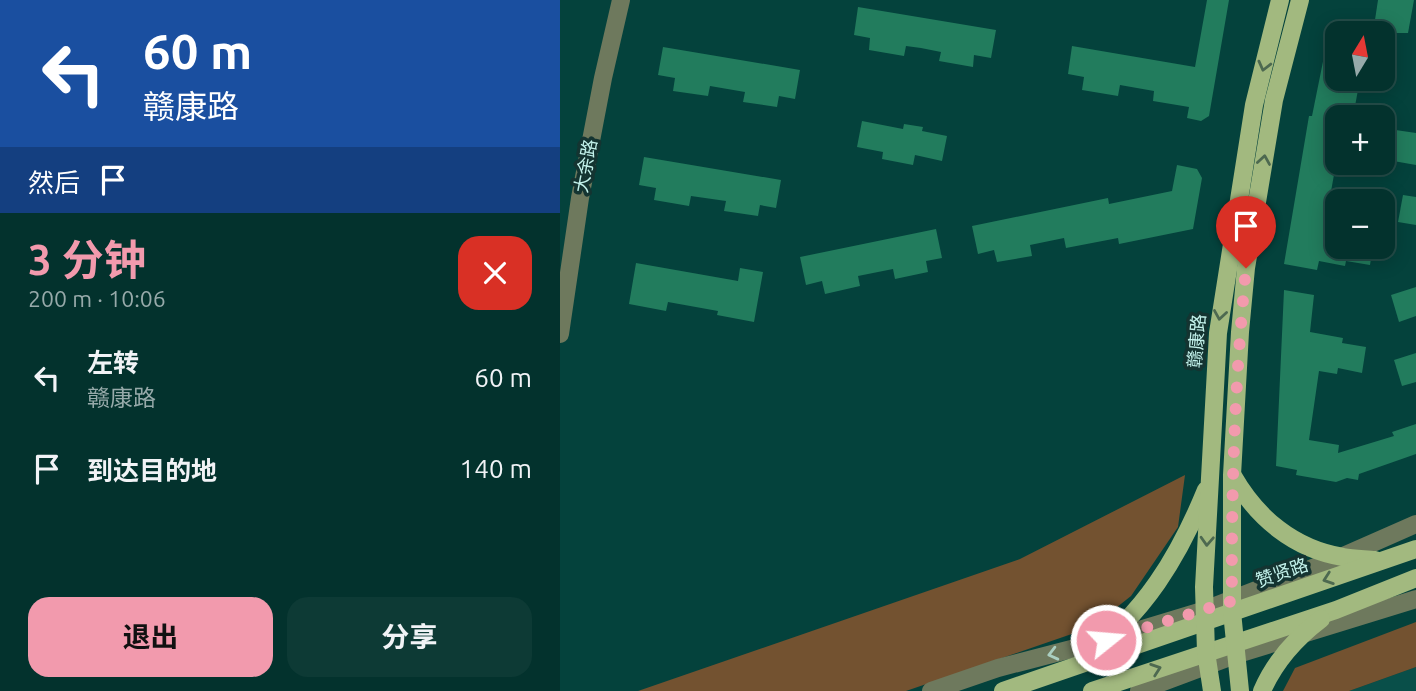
<!DOCTYPE html>
<html lang="zh">
<meta charset="utf-8">
<style>
body{margin:0;font-family:Ubuntu,"Noto Sans SC",sans-serif;background:#0d3a35;color:#f1f3f6;height:100vh;display:flex;flex-direction:column;font-size:26px;white-space:nowrap}
*{box-sizing:border-box;margin:0}
p{font-size:23px;color:#97aaaa}
.icon{flex:none;width:38px;height:38px;fill:none;stroke:currentColor;stroke-width:2;stroke-linecap:round;stroke-linejoin:round}
.map{position:relative;flex:1;overflow:hidden}
.side{display:flex;flex-direction:column;background:#03322d;width:560px}
.side>*{flex:none}
.banner{background:#1a4fa0;color:#fff;overflow:hidden}
.needle{width:46px;rotate:10deg}
.controls{position:absolute;left:765px;top:21px;display:grid;gap:14px}
.controls a{display:grid;place-items:center;width:70px;height:70px;border-radius:14px;background:#03322d;box-shadow:0 4px 18px #0003,0 0 0 2px #244d49;font-size:35px}
.pin{position:absolute;display:grid;place-items:center;width:60px;height:60px;color:#fff;margin:-72px -30px;border-radius:50% 50% 50% 0;rotate:-45deg;box-shadow:0 0 7px #0007}
.pin .icon{rotate:45deg}
.me{position:absolute;width:77px;margin:-38px;rotate:73deg;stroke-linejoin:round;filter:drop-shadow(0 0 5px #0008)}
.turn{display:flex;align-items:center;gap:24px;height:147px;padding:0 28px;font-size:32px}
.turn .icon{width:91px;height:91px;stroke-width:2.5}
.turn b{display:block;font-size:49px;line-height:60px}
.then{display:flex;align-items:center;height:66px;padding:0 28px;background:#0003;gap:14px;font-size:26px}
.round{display:grid;place-items:center;flex:none;width:74px;height:74px;border-radius:21px;background:#0d3a35}
.head{display:flex;align-items:center;justify-content:space-between;height:119px;padding:0 28px}
h1{font-size:42px;font-weight:700;line-height:52px;color:#f29aad}
.primary-button{display:flex;gap:14px;margin-top:auto;padding:14px 28px}
.primary-button a{flex:1;height:80px;border-radius:21px;background:#f29aad;color:#111;font-size:28px;font-weight:700;line-height:80px;text-align:center}
.primary-button a+a{background:#0d3a35;color:#f1f3f6}
ul{padding:0;list-style:none}
li{display:flex;align-items:center;gap:21px;height:91px;padding:0 28px}
li div{flex:1}
li b{display:block;font-size:26px}
li em{font-style:normal}
main{display:flex;flex:1;min-height:0}
.map>svg:first-child{display:block}
</style>
<main>
<section class="side">
<div class="banner">
<div class="turn"><svg class="icon" aria-label="left" viewBox="0 0 24 24"><path d="M17 20v-9H6M10 6l-5 5 5 5"/></svg><div><b>60 m</b>赣康路</div></div>
<div class="then">然后<svg class="icon" aria-label="arrive" viewBox="0 0 24 24"><path d="M6 21V4h12l-3 4 3 4H6"/></svg></div>
</div>
<div class="head"><div><h1>3 分钟</h1><p>200 m · 10:06</p></div><a class="round" style="background:#d93025;color:#fff"><svg class="icon" aria-label="close" viewBox="0 0 24 24"><path d="M6 6l12 12M18 6L6 18"/></svg></a></div>
<ul>
<li><svg class="icon" aria-label="left" viewBox="0 0 24 24"><path d="M17 20v-9H6M10 6l-5 5 5 5"/></svg><div><b>左转</b><p>赣康路</p></div><em>60 m</em></li>
<li><svg class="icon" aria-label="arrive" viewBox="0 0 24 24"><path d="M6 21V4h12l-3 4 3 4H6"/></svg><div><b>到达目的地</b></div><em>140 m</em></li>
</ul>
<div class="primary-button"><a>退出</a><a>分享</a></div>
</section>
<div class="map">
<svg width="856" height="691" viewBox="0 0 856 691">
<rect width="100%" height="100%" fill="#04423c"/>
<!-- built -->
<path fill="#094f49" d="M856,667V691H789L792,690Z"/>
<!-- green -->
<g fill="#735230">
<path d="M625,475L618,527L571,596L532,627L346,691H78L460,559Z"/>
<path d="M856,622V667L789,691H723L735,668Z"/>
</g>
<!-- building -->
<g fill="#227c5d">
<path d="M647,0H669L649,116L641,121L627,118L629,107L593,101L594,91L560,85L558,96L522,90L524,77L508,74L512,46L635,67Z"/>
<path d="M818,0H854L848,33H813Z"/>
<path d="M298,7L436,30L431,58L414,55L413,67L379,61L381,52L361,48L346,46L344,56L309,50L310,38L294,35Z"/>
<path d="M771,22H777V79H800L793,117H777V158L765,225L777,228V247H813L810,265L786,261L785,266L759,261L757,270L724,264L749,116H752Z"/>
<path d="M103,47L240,70L235,99L219,96L217,107L183,102L185,92L150,86L148,96L113,91L115,78L98,75Z"/>
<path d="M302,121L343,129L344,124L363,127L362,131L387,136L382,161L355,155L353,165L322,159L323,152L297,147Z"/>
<path d="M822,128L856,133V165L822,159Z"/>
<path d="M84,157L221,180L216,208L200,205L198,216L164,211L166,201L131,196L129,206L94,200L96,188L79,185Z"/>
<path d="M617,165L637,169L642,178L633,229L559,244L558,238L506,248L504,238L470,245L472,256L437,262L434,250L418,254L412,226L548,198L549,204L612,191Z"/>
<path d="M843,195L856,197V225L838,222Z"/>
<path d="M376,229L382,258L366,261L368,272L335,279L333,269L298,276L300,286L265,294L262,281L246,285L240,257Z"/>
<path d="M76,263L178,281L180,268L203,272L194,322L157,315L158,311L108,302L106,311L69,304Z"/>
<path d="M856,287V316L839,322L831,295Z"/>
<path d="M724,290L754,295L750,332L783,338L782,343L806,347L802,373L778,368L777,374L759,371L749,440L779,445L778,453L834,436L832,432L856,424V454L799,474L798,480L787,478L776,482L736,475L737,470L716,466Z"/>
<path d="M856,353V382L842,386L834,360Z"/>
</g>
<g fill="none" stroke-linecap="round" stroke-linejoin="round">
<!-- minor -->
<g stroke="#6e795d" stroke-width="18">
<path d="M0,334L20,198L43,78L61,0"/>
<path d="M371,691L438,668L546,640L645,610L781,557L856,524"/>
<path d="M579,691L675,655L856,599"/>
</g>
<!-- major -->
<g stroke="#a2b97f" stroke-width="18">
<path d="M673,476C697,518 734,549 783,557C793,559 805,559 815,560"/>
<path d="M524,657C584,615 619,556 646,490"/>
<path d="M443,691L856,549"/>
<path d="M532,691L776,610L856,578"/>
<path d="M652,691L646,652L644,587L658,333L694,105L720,0"/>
<path d="M680,691L672,612V475L680,332L686,268L714,100L740,0"/>
<path d="M702,691C715,661 736,638 761,619"/>
</g>
</g>
<!-- one-way arrows -->
<defs><path id="oneway-chevron" d="M-2-3.5L2.5 0L-2 3.5" fill="none" stroke-width="1.6" stroke-linecap="round" stroke-linejoin="round" transform="scale(1.75)"/></defs>
<g stroke="#4d6950">
<use href="#oneway-chevron" transform="translate(704 66) rotate(104)"/>
<use href="#oneway-chevron" transform="translate(704 160) rotate(-81)"/>
<use href="#oneway-chevron" transform="translate(660 315) rotate(99)"/>
<use href="#oneway-chevron" transform="translate(647 541) rotate(93)"/>
<use href="#oneway-chevron" transform="translate(768 579) rotate(161)"/>
<use href="#oneway-chevron" transform="translate(596 669) rotate(-19)"/>
</g>
<use stroke="#aacec0" href="#oneway-chevron" transform="translate(493 654) rotate(166)"/>
<g fill="none" stroke-linecap="round" stroke-linejoin="round">
<!-- route -->
<path stroke="#f29aad" stroke-width="12" stroke-dasharray="0 21.6" d="M546,640L672,601C671,489 675,379 686,268"/>
</g>
<g text-anchor="middle" stroke-width="7" stroke-linejoin="round" paint-order="stroke">
<!-- street labels -->
<g font-size="18" fill="#c3f2eb" stroke="#143431">
<text transform="translate(26 166) rotate(-79)" y="6">大余路</text>
<text transform="translate(637 341) rotate(-85)" y="6">赣康路</text>
<text transform="translate(722 573) rotate(-19)" y="6">赞贤路</text>
</g>
</g>
</svg>
<div class="controls">
<a><svg class="needle" viewBox="-14 -14 28 28"><path d="M0-13l5 13h-10z" fill="#e53935"/><path d="M0 13l5-13h-10z" fill="#97aaaa"/></svg></a>
<a>+</a>
<a>−</a>
</div>
<div class="pin" style="left:686px;top:268px;background:#d93025"><svg class="icon" aria-label="arrive" viewBox="0 0 24 24"><path d="M6 21V4h12l-3 4 3 4H6"/></svg></div>
<svg class="me" style="left:546px;top:640px" viewBox="-20 -20 40 40"><circle r="17" fill="#f29aad" stroke="#fff" stroke-width="3"/><path d="M0-11L8 9 0 5-8 9z" fill="#fff"/></svg>
</div>
</main>
